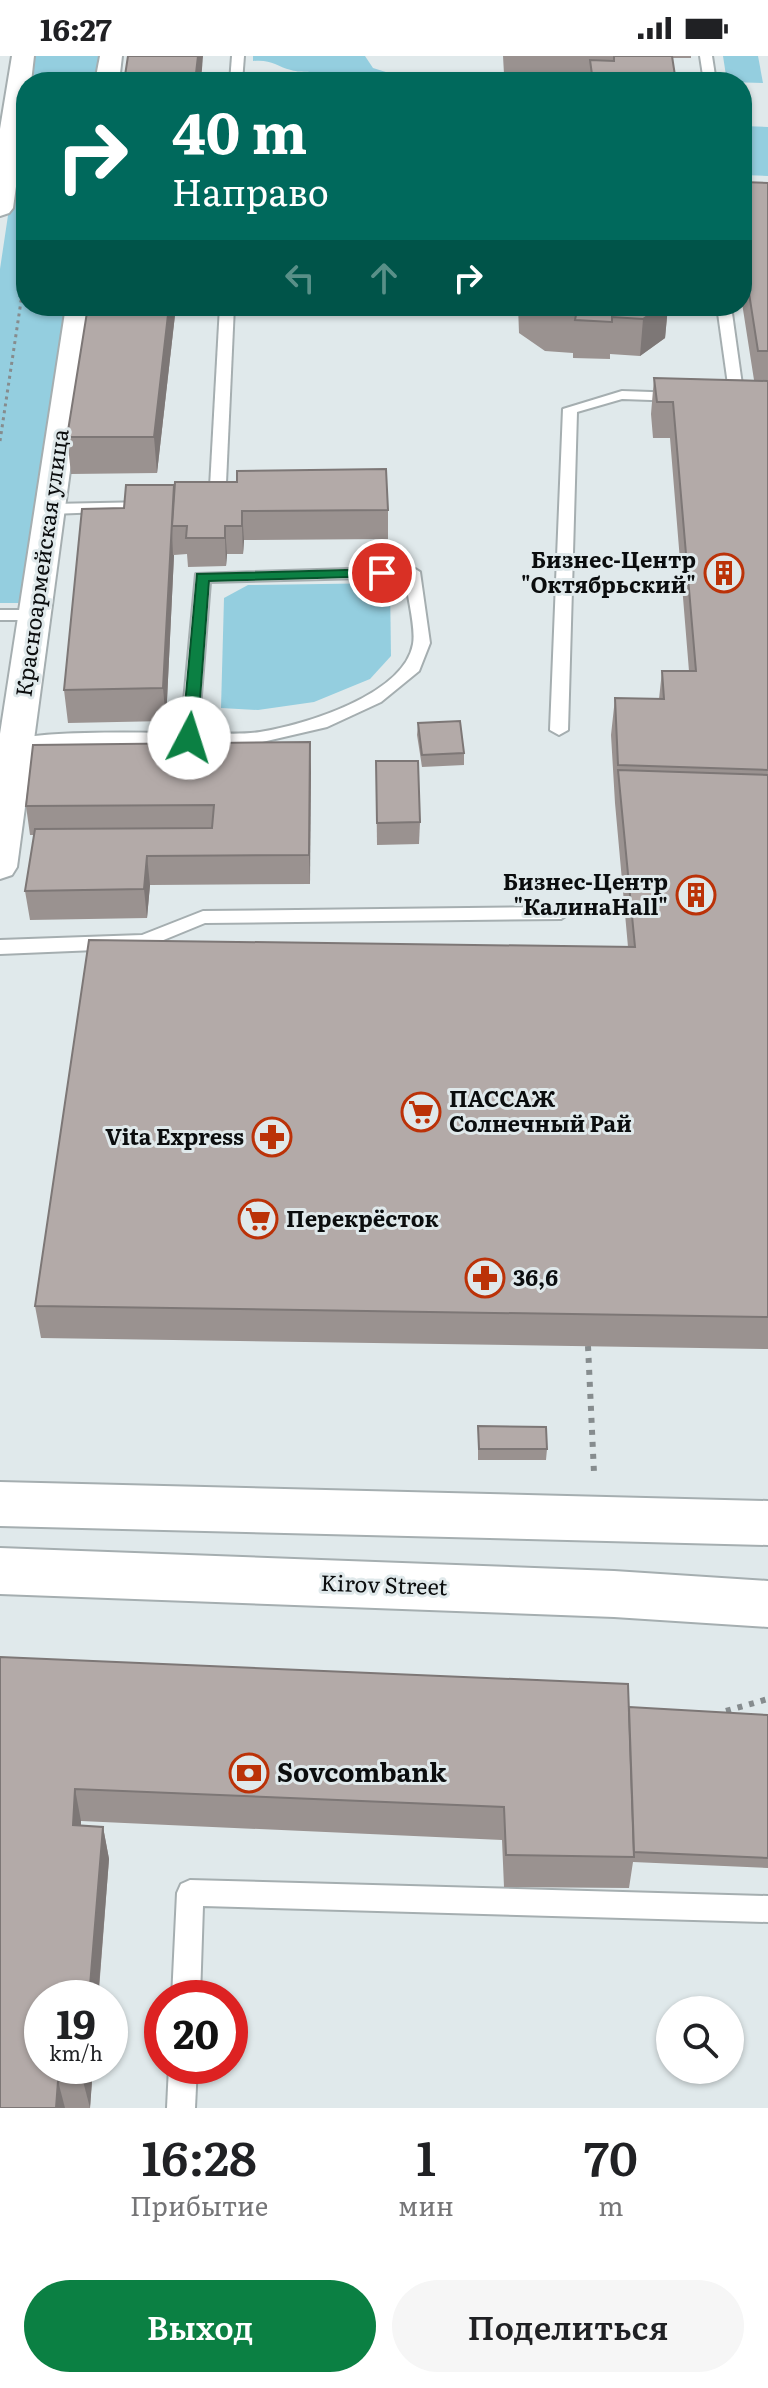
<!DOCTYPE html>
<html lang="ru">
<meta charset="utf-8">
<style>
body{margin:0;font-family:Literata,serif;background:#f6f6f6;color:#202124;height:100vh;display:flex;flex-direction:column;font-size:30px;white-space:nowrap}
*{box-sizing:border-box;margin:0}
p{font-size:26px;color:#757577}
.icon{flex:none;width:44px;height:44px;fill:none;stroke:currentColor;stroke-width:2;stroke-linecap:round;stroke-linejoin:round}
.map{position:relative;height:2052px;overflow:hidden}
.sheet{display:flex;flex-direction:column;background:#fff;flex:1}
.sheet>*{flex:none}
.banner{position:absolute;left:16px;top:16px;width:736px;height:244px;border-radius:32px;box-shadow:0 2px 6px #0004;background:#00695c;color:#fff;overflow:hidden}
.buttons{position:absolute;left:656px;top:1940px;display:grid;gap:16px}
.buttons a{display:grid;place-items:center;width:88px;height:88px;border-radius:50%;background:#fff;box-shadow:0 2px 6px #0004;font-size:40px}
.speed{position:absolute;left:24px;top:1924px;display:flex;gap:16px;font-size:40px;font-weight:700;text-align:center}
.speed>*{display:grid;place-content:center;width:104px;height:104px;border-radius:50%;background:#fff;box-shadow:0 2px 6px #0004;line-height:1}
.speed small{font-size:20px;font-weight:400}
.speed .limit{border:12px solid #d22;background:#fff;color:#111}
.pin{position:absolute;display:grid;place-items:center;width:68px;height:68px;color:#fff;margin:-34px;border:4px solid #fff;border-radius:50%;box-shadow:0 2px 8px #0007}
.me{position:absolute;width:88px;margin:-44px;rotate:5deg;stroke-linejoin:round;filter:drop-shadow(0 0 6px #0008)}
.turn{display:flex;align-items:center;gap:28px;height:168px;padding:0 24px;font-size:36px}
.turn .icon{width:104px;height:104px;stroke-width:2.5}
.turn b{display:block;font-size:56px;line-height:68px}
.lanes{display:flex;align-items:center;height:76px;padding:0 24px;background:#0003;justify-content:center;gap:40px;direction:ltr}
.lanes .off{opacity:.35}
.eta{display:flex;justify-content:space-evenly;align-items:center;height:136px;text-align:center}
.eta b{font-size:48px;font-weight:600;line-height:56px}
.button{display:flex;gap:16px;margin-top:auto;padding:16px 24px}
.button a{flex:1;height:92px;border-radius:48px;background:#0b8043;color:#fff;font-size:32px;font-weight:600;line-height:92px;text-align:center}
.button a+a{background:#f6f6f6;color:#202124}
.status{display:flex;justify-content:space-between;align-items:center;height:56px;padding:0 40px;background:#fff;direction:ltr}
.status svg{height:22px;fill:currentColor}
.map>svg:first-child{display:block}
</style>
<div class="status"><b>16:27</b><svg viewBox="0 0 49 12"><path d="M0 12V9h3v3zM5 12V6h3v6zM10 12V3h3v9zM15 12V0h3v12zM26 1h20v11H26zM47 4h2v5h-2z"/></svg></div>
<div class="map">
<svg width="768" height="2052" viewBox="0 0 768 2052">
<rect width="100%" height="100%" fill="#e0e9eb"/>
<!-- green -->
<g fill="#94cedf">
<path d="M32,0H101L97,26H28Z"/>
<path d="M253,0H365L373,12L418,26H316L323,21C312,13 304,18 291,14C276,10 271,3 253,5Z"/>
<path d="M723,0H758L763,27L727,26Z"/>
<path d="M26,39V250H66L24,547H0V213Z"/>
<path d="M742,70L768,71V120L742,119Z"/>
<path d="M390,527L391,600L370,623L314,646L258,654L221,652L224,542L248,529Z"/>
</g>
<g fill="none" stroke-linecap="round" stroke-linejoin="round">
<!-- lane casing -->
<g stroke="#a5aeb0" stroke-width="4">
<g id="lane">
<path d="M232,0H244L242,26H230Z"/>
<path d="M700,0H712L716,26H704Z"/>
<path d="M220,250H234L225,449L217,454L209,449Z"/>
<path d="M717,250H731L744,343L737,347L730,343Z"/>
<path d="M622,335L680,337L687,341L680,345L622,343L577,356L568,674L559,679L550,674L563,353Z"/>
<path d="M149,446L157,451L154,454L51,458L43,453L51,448Z"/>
<path d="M412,511L420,516L430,587L419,615L381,646L327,671L258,687L67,688L15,694L6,688C21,673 152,677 181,677L196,518ZM405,521C407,539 416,572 413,588C404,639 304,669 260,676C240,679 218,677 198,677L210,526Z"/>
<path d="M0,554H35L43,559L35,564H0Z"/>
<path d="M561,851L570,857L561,863L205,867L144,892L0,898V884L142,879L203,855Z"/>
<path d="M190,1824L768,1840V1866L203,1850L200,1942H172L177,1837L181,1828Z"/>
<path d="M169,2010H197L195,2052H167Z"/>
</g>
</g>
<!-- street casing -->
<g stroke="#a5aeb0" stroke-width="4">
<g id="street">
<path d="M12,0H34L31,26H26V59L13,152L9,157L0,160V73Z"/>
<path d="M100,0H122L119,26H95Z"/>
<path d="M66,250H92L17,811L12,819L0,823V678Z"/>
</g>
</g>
<!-- secondary casing -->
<g stroke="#a5aeb0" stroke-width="4">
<g id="secondary">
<path d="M0,1426L768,1445V1489L0,1470Z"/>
<path d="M0,1492L614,1515L768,1525V1571L614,1561L0,1538Z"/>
</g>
</g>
<!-- path-far1 -->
<path stroke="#868c8e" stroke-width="3" stroke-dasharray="3 4" stroke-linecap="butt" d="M0,385L26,212"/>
<!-- path -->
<g stroke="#868c8e" stroke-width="6" stroke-dasharray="5 7" stroke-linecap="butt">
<path d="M588,1290L594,1417"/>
<path d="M726,1655L768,1643"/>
</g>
<!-- lane -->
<use href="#lane" fill="#fff" fill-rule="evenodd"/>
<!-- street -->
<use href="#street" fill="#fff" fill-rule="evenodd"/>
<!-- secondary -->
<use href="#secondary" fill="#fff" fill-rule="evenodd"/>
</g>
<!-- wall -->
<g fill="#9a9290">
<path d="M503,0H691V2H672L676,26H589L590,18H504Z"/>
<path d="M742,126L768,127V1293L41,1282L35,1250L628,891L615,747L611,679L615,642L659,643L662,615H689L670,382H653L651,358L654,322L754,324L742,247Z"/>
<path d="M176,250L157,417L71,418L67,381Z"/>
<path d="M518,250H668L665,282L640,300L610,298V303L573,302V297L545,295L519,277Z"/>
<path d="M82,453L388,454V483L244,484L243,498H227L226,510L188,511L187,498L174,499L166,665L68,667L64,634Z"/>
<path d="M418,667L464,697V709L422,711L417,679Z"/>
<path d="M310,686V828L150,829L147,862L30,864L25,835L34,779H30L26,750Z"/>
<path d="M376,705L420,766L419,788L377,789Z"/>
<path d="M478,1370L547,1393L546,1404H478Z"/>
<path d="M0,1601L629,1651L768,1659V1812L633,1806L629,1832L504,1831L502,1784L81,1765V1769L103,1771L109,1803L90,2052H0Z"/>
</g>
<!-- shaded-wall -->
<g fill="#7d7776">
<path d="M198,0H203L201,26H195Z"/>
<path d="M169,250H176L157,417L154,381Z"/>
<path d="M662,250H668L665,282L640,300L643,263Z"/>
<path d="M242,455L244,484L243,498L242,470Z"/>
<path d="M225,470L227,498L226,510L225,482Z"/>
<path d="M172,476L173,499H174L166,665L163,632Z"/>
<path d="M310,686L311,715L310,828L309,799Z"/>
<path d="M147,800L150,829L147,862L144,833Z"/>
<path d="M75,1733L81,1765L80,1801L73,1769Z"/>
<path d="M103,1771L109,1803L98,1942H89Z"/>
<path d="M84,2010H93L90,2052L83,2025Z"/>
<path d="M58,2025L65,2052H56Z"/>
</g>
<!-- building -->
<g fill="#b3aaa8" stroke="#7d7776" stroke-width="2">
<path d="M128,0H198L195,26H124Z"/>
<path d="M614,0H672L676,26H593L590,4L614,5Z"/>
<path d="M742,126L768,127V295H758L742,192Z"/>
<path d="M88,250H169L154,381H67Z"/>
<path d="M536,250H662L643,263L612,261V266L575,264L576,259L547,258Z"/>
<path d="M654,322L768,325V714L618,709L615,642L664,643L662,615H696L673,346H657Z"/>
<path d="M386,413L388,454L242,455V470H225V482H186L187,470H172L175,426H237V415Z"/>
<path d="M126,429H174L163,632L64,634L82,453L124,452Z"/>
<path d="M460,665L464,697L422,699L418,667Z"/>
<path d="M310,686L309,799L147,800L144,833L25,835L35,773L212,772L214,749L26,750L33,689Z"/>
<path d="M376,705H418L420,766L377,767Z"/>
<path d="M618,714L768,719V1261L35,1250L89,884L635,891Z"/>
<path d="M478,1370L546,1371L547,1393H479Z"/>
<path d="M0,1601L628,1628L634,1801L506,1799L504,1751L75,1733L73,1769L103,1771L89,1942H42V2010H84L83,2025H58L56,2052H0Z"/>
<path d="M629,1651L768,1659V1802L634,1796Z"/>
</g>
<!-- route -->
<path fill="#0b8043" stroke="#07532c" stroke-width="2" d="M382,513L389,517L387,520L209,525L197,682L195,685H184L182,682L197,518Z"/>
<!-- icons -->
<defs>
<g id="building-ring" transform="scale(2)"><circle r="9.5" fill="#e0e9eb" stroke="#bb3208" stroke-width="1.5"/><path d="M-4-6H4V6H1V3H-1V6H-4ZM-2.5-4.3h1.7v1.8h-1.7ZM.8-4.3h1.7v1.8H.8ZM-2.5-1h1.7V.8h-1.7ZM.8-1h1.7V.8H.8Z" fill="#bb3208"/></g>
<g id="supermarket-ring" transform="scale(2)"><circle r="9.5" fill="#e0e9eb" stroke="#bb3208" stroke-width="1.5"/><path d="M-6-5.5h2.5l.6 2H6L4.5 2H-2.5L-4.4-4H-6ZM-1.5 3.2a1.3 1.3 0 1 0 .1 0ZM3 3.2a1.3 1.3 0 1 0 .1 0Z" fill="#bb3208"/></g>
<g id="pharmacy-ring" transform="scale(2)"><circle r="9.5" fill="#e0e9eb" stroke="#bb3208" stroke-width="1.5"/><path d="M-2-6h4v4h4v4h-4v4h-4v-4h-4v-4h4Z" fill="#bb3208"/></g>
<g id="bank-ring" transform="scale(2)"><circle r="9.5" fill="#e0e9eb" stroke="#bb3208" stroke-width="1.5"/><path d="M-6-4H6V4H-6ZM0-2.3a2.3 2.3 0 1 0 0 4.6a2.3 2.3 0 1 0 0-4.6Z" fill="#bb3208"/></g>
</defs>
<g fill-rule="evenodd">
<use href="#building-ring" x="724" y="517"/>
<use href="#building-ring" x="696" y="839"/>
<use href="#supermarket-ring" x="421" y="1056"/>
<use href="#pharmacy-ring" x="272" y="1081"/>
<use href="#supermarket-ring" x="258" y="1163"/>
<use href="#pharmacy-ring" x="485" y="1222"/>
<use href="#bank-ring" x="249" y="1717"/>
</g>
<g text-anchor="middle" stroke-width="6" stroke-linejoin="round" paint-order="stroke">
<!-- poi labels -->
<g font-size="22" font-weight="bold" fill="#0b0d0e" stroke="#e0e9eb" text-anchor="end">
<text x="696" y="512">Бизнес-Центр<tspan x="696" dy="25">"Октябрьский"</tspan></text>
<text x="668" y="834">Бизнес-Центр<tspan x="668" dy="25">"КалинаHall"</tspan></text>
<text x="449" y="1051" text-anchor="start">ПАССАЖ<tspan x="449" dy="25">Солнечный Рай</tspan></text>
<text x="244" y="1089">Vita Express</text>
<text x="286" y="1171" text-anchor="start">Перекрёсток</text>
<text x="513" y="1230" text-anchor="start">36,6</text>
</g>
<!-- street labels -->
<g font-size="22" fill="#0b0d0e" stroke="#e0e9eb">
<text transform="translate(42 507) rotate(-82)" y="8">Красноармейская улица</text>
<text transform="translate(384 1529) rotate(2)" y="8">Kirov Street</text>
</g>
<!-- near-poi labels -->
<g font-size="26" font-weight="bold" fill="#0b0d0e" stroke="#e0e9eb" text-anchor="start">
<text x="277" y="1726">Sovcombank</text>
</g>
</g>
</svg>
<div class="buttons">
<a><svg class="icon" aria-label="search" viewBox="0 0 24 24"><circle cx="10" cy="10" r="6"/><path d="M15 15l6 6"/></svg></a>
</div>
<div class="speed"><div>19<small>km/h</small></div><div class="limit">20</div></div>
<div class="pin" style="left:382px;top:517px;background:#d93025"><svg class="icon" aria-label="arrive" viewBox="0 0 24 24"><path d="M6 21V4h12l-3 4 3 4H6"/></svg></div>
<svg class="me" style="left:189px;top:682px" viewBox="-20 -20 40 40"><circle r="19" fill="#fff"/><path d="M0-13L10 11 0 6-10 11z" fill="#0b8043"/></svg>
<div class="banner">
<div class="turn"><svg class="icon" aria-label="right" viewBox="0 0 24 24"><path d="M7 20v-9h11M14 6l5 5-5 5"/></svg><div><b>40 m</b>Направо</div></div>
<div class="lanes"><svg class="icon off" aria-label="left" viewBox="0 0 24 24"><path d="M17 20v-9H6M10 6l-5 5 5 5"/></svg><svg class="icon off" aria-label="ahead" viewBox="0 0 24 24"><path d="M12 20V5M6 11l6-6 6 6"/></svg><svg class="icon" aria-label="right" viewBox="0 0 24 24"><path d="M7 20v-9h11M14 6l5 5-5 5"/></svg></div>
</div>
</div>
<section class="sheet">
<div class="eta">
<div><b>16:28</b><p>Прибытие</p></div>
<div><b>1</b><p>мин</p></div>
<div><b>70</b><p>m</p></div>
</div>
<div class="button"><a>Выход</a><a>Поделиться</a></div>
</section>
